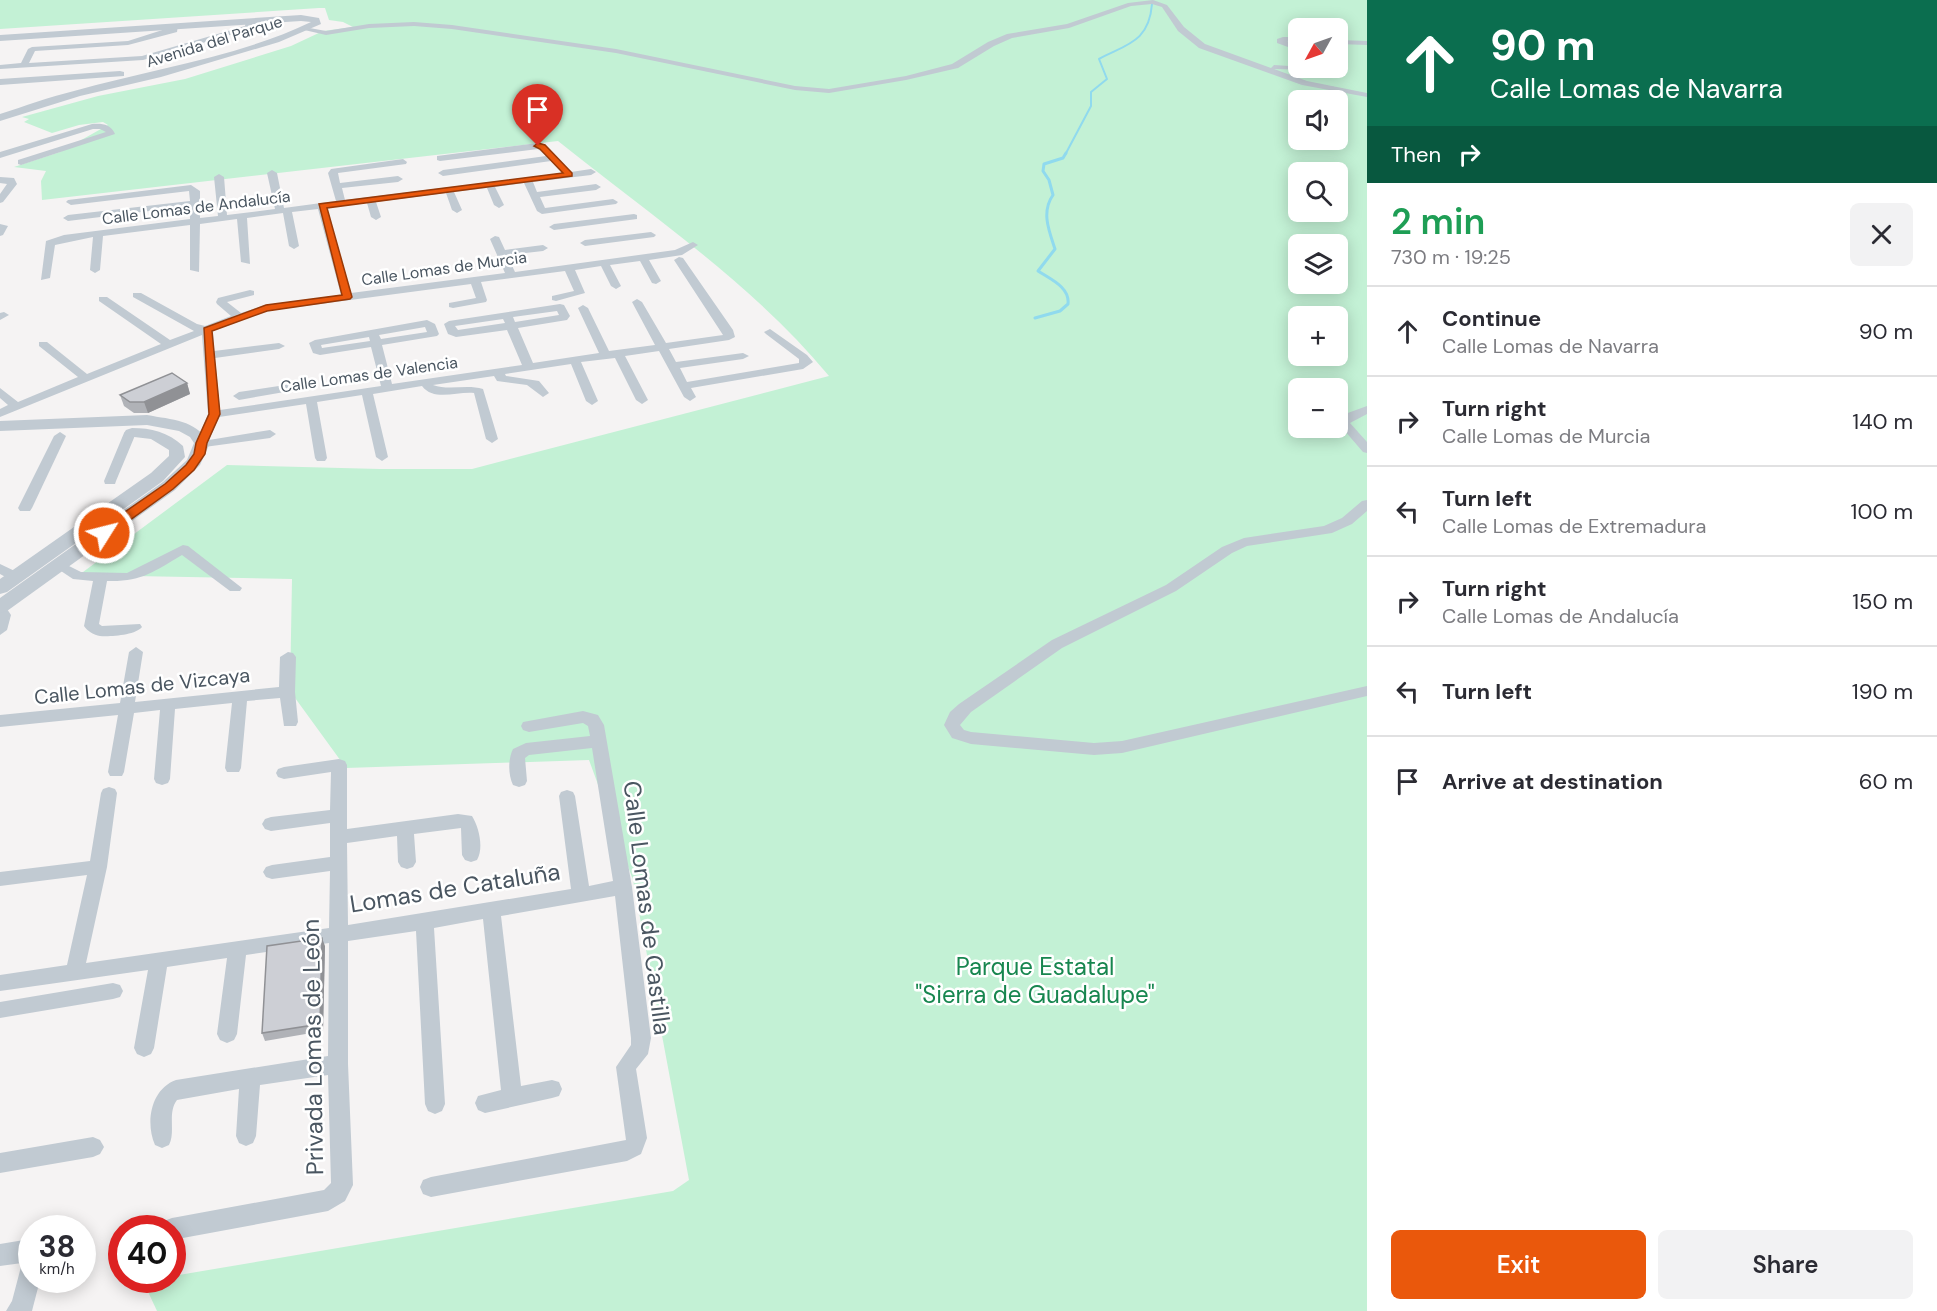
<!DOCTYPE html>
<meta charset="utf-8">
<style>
body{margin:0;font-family:"DM Sans",sans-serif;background:#f2f2f3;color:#2b2b33;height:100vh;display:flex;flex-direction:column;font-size:22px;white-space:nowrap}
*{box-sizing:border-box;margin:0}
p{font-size:20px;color:#7c7c81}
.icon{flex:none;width:33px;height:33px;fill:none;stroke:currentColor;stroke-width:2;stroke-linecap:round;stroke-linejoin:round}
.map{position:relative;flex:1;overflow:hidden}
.panel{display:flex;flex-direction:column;background:#fff;width:570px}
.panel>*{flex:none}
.banner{background:#0b6e4f;color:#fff;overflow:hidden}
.needle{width:39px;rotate:230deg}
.controls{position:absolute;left:1288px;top:18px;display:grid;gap:12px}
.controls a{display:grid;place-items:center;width:60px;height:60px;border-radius:9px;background:#fff;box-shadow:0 3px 15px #0003;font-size:30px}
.speed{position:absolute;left:18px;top:1215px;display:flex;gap:12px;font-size:30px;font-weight:700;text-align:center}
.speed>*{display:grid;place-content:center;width:78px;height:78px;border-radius:50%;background:#fff;box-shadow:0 3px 15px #0003;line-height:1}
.speed small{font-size:15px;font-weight:400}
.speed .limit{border:9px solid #d22;background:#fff;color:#111}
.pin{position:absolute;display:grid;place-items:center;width:51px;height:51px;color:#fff;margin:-62px -26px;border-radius:50% 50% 50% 0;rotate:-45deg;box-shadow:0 0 6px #0007}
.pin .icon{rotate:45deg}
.me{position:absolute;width:66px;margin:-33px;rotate:54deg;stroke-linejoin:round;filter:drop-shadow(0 0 4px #0008)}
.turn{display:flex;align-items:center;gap:21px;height:126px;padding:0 24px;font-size:27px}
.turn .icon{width:78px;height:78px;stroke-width:2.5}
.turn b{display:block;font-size:42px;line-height:51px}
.then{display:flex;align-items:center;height:57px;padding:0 24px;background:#0003;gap:12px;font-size:22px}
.round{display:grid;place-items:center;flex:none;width:63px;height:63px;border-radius:9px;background:#f2f2f3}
.overview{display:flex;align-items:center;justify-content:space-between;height:102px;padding:0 24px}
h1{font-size:36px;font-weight:600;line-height:45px;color:#1e9e55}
.primary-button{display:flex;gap:12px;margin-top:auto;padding:12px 24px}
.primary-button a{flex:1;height:69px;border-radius:9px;background:#ea580c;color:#fff;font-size:24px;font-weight:600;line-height:69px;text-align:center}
.primary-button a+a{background:#f2f2f3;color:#2b2b33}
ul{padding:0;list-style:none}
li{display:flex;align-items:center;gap:18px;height:90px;padding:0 24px;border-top:2px solid #e1e1e2}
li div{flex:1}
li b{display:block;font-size:22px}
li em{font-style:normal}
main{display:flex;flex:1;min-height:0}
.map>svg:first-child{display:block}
</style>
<main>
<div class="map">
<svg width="1367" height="1311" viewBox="0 0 1367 1311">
<rect width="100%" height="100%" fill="#f5f3f3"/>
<!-- green -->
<path fill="#c3f1d5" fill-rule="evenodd" d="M0,0H1367V1311H157L143,1281L172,1280L173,1276L673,1191L689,1180L633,880L589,760L346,768L290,691L292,579L79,575L227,465L380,469H472L829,376C753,284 650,215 558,141L42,200L41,181L46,171L14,167L60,152L108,125L103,122L79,125L52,133L24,122L29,119L22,117L98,96L185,79L291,46L323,31L353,27L343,22L329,20L325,8H319L0,29ZM1299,28H1338V68H1299ZM1299,100H1338V140H1299ZM1299,172H1338V212H1299ZM1299,244H1338V284H1299ZM1299,316H1338V356H1299ZM1299,388H1338V428H1299Z"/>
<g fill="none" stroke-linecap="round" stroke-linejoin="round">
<!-- stream-far1 -->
<path stroke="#90daee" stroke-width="2" d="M1065,155L1091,106V92L1107,79L1099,59C1127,44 1149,42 1152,4"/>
<!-- stream -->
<path stroke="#90daee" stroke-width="3" d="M1035,318L1060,311L1068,304C1070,287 1050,279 1038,271L1055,249C1049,231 1041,212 1053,195L1049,180L1043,171L1044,164L1063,158L1066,153"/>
<!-- minor -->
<g fill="#c1cad2" fill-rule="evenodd">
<path d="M1153,0L1167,5L1184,27L1205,44L1271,68L1274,65L1320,68L1316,70L1274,69L1307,81L1367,93V97L1302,85L1199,48L1178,31L1162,7L1152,4L1131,6L1069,28L1012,38L994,46L958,68L906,80L829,93L795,90L616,53L452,29L414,26L369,28L326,35L300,29L304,27L326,31L369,24L414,22L452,25L616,49L795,86L829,89L906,76L952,64L988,42L1007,34L1067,24L1128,3Z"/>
<path d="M246,20L253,22L251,29L143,60L0,69V65L21,63L28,49L32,47L128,41L178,25L177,32L128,45L35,51L29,63L142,56L245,26Z"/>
<path d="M1283,37H1299V41H1287L1299,46V51L1277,43V39Z"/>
<path d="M1338,40L1367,41V45L1338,44Z"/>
<path d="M92,124C101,123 111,124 115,134L21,165L18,164V160L106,132L100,129H93L0,158V152Z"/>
<path d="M538,143L545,145L571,172L591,169L596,172L591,175L533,182L537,192L596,184L601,187L596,190L540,197L545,208L613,199L618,202L616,204L542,214L537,211L524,183L495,187L504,205L499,208L494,205L487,188L454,192L462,210L457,213L452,210L446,193L376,202L381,217L376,220L371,217L367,203L327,208L351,293L505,273L490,239L495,236L499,237L505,250L543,245L548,248L543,251L507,255L515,272L675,250L693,242L698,245L682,255L649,260L661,281L656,284L652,283L640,261L610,265L621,286L616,289L611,286L601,266L575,270L585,293L556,301L552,300V296L574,291L565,271L481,282L487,300L486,302L453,308L449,307V303L476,298L471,284L267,311L213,331L214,351L279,343L285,346L279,349L215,358L220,410L381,386L371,347L320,355L313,353L309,343L315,340L427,320L435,324L439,334L437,336L382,345L392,384L522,365L507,330L456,337L448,334L444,324L449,321L560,304L564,305L570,316L567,320L518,328L533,363L599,353L578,308L583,305L588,308L609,351L655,345L632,302L637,299L642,302L666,343L723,335L674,260L679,257L683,258L733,330L735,337L729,340L669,349L676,362L743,353L749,356L743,359L680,368L687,382L799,363V359L766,334L764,332L770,329L807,355L813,362L803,369L691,388L696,397L690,401L684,397L659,351L625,356L648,400L642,404L636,400L615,358L581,362L598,401L592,405L586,401L571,364L505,374L506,376L539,381L549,393L543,397L527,385L497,381L494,376L433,385C449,391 466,384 483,389L498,439L492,443L486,439L474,393C458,391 434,402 422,386L373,394L388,457L382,461L376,457L362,395L317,402L327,458L325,461H317L315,458L306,404L219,417L209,440L270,430L276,434L270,438L197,448L195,445L208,414L202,335L0,417V409L8,405L0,398V388L18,402L78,377L39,346V342H47L87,374L161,344L99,301V297H107L170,340L194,331L133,297V293H141L197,324L205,326L231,316L217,304L216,302L218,298L250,290L254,291V295L227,302L241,313L265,305L341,295L318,209L292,212L299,246L294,249L289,246L283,213L247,218L250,264L241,262L237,219L200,224L199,272L190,270V225L103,236L100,270L95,273L90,270L93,237L55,245L50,278L41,280L46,241L64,235L190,219V206L68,221L63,218L68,215L190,201L189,191L71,205L66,202L68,200L191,185L200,191V218L218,216L214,177L219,174L224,177L227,215L275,209L267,173L272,170L277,173L284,208L336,201L328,173L331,169L403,159L407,162L406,164L338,173L340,183L398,176L403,179L398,182L342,188L345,200L562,173L551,161L443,176L438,173L443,170L546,156L538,149L440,161L437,160V156ZM557,311L559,315L515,322L513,317ZM503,319L505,323L458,330L455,326ZM425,327L427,332L381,339L379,335ZM369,337L370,341L322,348L321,345Z"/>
<path d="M0,177L14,178L17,184L3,202L0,203V194L7,184L0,183Z"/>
<path d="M634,214L637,215V219L554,230L549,227L554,224Z"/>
<path d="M0,224L8,226L3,235L0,236Z"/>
<path d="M651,232L656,235L654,237L585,246L580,243L585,240Z"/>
<path d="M4,312L9,315L0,320V313Z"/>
<path d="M292,384L298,388L296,390L239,400L233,396L239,392Z"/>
<path d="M1367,406V414L1350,423L1367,442V453L1363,452L1338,423L1345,414Z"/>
<path d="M130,429L136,433L116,481L115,484H105L104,481L124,433Z"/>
<path d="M60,432L66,436L32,508L30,511H20L18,508L54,436Z"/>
<path d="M1367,500V511L1352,524L1332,533L1247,546L1232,553L1176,591L1062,648L971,712L960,725L964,730L971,732L1094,743L1122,741L1367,686V696L1122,753L1094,755L971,744L952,738L944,725L950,712L959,704L1052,640L1166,585L1222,547L1244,538L1324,526L1342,518L1362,501Z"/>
<path d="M183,545L188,546L242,588L240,591H230L182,555C153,572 142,582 107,581L99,624L102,626L140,624L142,627C136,635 110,637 100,636C94,635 87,631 84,626L93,581L73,579L52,565L59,561L81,572L127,573Z"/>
<path d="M0,564L21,574L23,577L21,580H11L0,574Z"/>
<path d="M0,604L5,606L11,615L7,630L0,635Z"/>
<path d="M136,647L143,652L135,702L279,687L280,657L288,652L293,653L296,657L295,692L298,722L296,726H284L280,698L247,701L241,768L239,772H227L225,768L232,703L175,709L170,779L168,783L162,785L156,783L154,779L160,710L134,713L124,772L122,776H110L108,772L118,715L0,727V715L120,703L129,652Z"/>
<path d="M583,711L598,715L604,725L632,887L651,1038L648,1054L636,1069L647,1138L641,1154L627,1161L431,1197L423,1194L420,1187L423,1180L431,1177L626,1140L616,1067L631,1045V1038L615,896L501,916L521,1086L552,1080L559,1082L562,1089L559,1096L552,1098L485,1113L478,1110L475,1103L478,1096L501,1090L483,919L434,928L445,1104L442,1111L435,1114L428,1111L425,1104L416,931L348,941V1064L353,1185L345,1201L328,1211L172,1240V1228H161L164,1221L172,1218L324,1190L331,1183L328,1075L260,1085L256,1136L253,1143L246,1146L239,1143L236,1136L239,1089L177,1100C167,1113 176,1131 169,1145L162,1148L155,1145C145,1122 151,1089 176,1080L328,1056L329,943L246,955L237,1034L234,1040L227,1043L220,1040L217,1034L227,958L167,967L154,1048L151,1054L144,1057L137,1054L134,1048L148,970L0,991V975L67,965L87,875L0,886V872L90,861L101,793L103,789L109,787L115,789L117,793L107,867L86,963L329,928L330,871L272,879L266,877L263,872L266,867L272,865L330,857V823L271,831L265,829L262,824L265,819L271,817L330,810L331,772L284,779L278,777L276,773L278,769L284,767L339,759L345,761L347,765V829L458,814L472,816C479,827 484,848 477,860L471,862L465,860L462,855L461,828L414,834L416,862L413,867L407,869L401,867L398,862L397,836L347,843L348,925L571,889L559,796L561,792L567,790L573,792L575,796L589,886L613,881L592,748L529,755L525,758L527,781L525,785L519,787L513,785C508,775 508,759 513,749L526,743L590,736L588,726L583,723L529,732L523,730L521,726L523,722Z"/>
<path d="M113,983L120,985L123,991L120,997L113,999L0,1018V1002Z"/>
<path d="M93,1137L100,1140L104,1147L100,1154L93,1157L0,1173V1153Z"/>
<path d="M24,1240L32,1242V1280H40L33,1307L32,1311H6L12,1301L22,1263L0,1266V1244Z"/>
</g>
<!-- tertiary -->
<g fill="#c1cad2" fill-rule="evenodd">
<path d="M301,15L319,18L321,24L279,42L161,77L80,96L0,121V114C25,106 49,97 74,91C151,69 239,57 311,22L301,21L0,41V35Z"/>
<path d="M120,71L124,72V76L0,85V79Z"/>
<path d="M147,415C173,420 194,419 210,443L200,465L175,490L7,611L0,613V598L163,482L187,460L194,443L190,437L179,431L147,425L0,431V421Z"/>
<path d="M132,428C151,428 168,432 183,446L185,457L163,481L7,592L0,594V579L151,473L169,456V450L151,439L126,436L124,433L126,430Z"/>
</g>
</g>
<!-- wall -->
<g fill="#b0b2b7">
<path d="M187,383L190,394L148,413H134L124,406L120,395Z"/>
<path d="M325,946L323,1031L265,1041L262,1033Z"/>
</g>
<!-- shaded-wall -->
<g fill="#909195">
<path d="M187,383L190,394L148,413L144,402Z"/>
<path d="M322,938L325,946L323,1031L320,1024Z"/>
</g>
<!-- building -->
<g fill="#cdcfd5" stroke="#909195" stroke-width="1.5">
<path d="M172,373L187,383L144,402H130L120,395Z"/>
<path d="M322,938L320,1024L262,1033L267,946Z"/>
</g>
<!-- route -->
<path fill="#ea580c" stroke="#983908" stroke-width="1.5" d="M538,143L545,145L572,173V176L327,208L352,297L350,299L267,311L212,331L220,414L207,443L205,454L194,470L173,489L108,536H99V530L165,484L186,465L194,454L196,443L209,414L204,328L266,305L342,295L319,204L563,173L540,149L534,146Z"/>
<g text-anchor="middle" stroke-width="5" stroke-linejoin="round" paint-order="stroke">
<!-- far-street labels -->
<g font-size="16" fill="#4a5661" stroke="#fff">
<text transform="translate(214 41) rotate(-17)" y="6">Avenida del Parque</text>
<text transform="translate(196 207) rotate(-7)" y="6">Calle Lomas de Andalucía</text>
<text transform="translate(444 268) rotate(-8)" y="6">Calle Lomas de Murcia</text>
<text transform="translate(369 374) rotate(-8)" y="6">Calle Lomas de Valencia</text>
</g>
<!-- street labels -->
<g font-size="20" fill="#4a5661" stroke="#fff">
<text transform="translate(142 686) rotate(-6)" y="7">Calle Lomas de Vizcaya</text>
</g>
<!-- near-street labels -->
<g font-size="24" fill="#4a5661" stroke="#fff">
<text transform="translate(455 888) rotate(-9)" y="8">Lomas de Cataluña</text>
<text transform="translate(647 908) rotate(83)" y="8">Calle Lomas de Castilla</text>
<text transform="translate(313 1047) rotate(-91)" y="8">Privada Lomas de León</text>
</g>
<!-- near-park labels -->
<g font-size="24" fill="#17864f" stroke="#fff">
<text x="1035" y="975">Parque Estatal<tspan x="1035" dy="28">"Sierra de Guadalupe"</tspan></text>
</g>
</g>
</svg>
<div class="controls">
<a><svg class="needle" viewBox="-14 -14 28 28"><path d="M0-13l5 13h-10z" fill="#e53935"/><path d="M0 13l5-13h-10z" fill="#7c7c81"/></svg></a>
<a><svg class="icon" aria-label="sound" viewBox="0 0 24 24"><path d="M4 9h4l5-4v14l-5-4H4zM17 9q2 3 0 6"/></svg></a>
<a><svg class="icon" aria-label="search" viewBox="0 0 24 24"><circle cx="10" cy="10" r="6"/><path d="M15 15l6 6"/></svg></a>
<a><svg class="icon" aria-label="layers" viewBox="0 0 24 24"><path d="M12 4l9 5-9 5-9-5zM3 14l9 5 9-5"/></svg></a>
<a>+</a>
<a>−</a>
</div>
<div class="speed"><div>38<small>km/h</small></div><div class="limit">40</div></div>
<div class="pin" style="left:538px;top:146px;background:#d93025"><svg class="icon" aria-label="arrive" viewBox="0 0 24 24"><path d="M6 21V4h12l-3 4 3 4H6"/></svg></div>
<svg class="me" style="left:104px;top:533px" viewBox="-20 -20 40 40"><circle r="17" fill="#ea580c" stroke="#fff" stroke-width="3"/><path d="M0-11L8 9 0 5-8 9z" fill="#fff"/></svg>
</div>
<section class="panel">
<div class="banner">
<div class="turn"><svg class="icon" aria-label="ahead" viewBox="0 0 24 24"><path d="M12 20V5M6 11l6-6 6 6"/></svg><div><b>90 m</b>Calle Lomas de Navarra</div></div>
<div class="then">Then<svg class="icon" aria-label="right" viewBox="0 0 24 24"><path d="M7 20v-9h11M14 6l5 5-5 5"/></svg></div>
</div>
<div class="overview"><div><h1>2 min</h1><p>730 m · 19:25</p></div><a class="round"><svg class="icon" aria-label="close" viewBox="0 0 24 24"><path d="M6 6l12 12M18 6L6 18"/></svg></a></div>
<ul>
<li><svg class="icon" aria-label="ahead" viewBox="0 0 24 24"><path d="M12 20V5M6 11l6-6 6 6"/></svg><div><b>Continue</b><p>Calle Lomas de Navarra</p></div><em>90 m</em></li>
<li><svg class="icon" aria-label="right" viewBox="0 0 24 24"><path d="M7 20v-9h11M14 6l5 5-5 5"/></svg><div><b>Turn right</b><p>Calle Lomas de Murcia</p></div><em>140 m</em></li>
<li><svg class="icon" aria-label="left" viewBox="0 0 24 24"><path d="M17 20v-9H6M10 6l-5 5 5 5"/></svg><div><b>Turn left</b><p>Calle Lomas de Extremadura</p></div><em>100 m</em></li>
<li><svg class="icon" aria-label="right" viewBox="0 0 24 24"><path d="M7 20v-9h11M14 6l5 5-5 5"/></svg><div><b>Turn right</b><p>Calle Lomas de Andalucía</p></div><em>150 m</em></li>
<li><svg class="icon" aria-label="left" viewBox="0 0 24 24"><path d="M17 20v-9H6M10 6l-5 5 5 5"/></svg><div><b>Turn left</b></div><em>190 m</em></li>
<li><svg class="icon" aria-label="arrive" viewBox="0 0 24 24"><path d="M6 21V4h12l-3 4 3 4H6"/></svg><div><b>Arrive at destination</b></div><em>60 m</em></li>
</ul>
<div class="primary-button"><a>Exit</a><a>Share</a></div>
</section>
</main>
